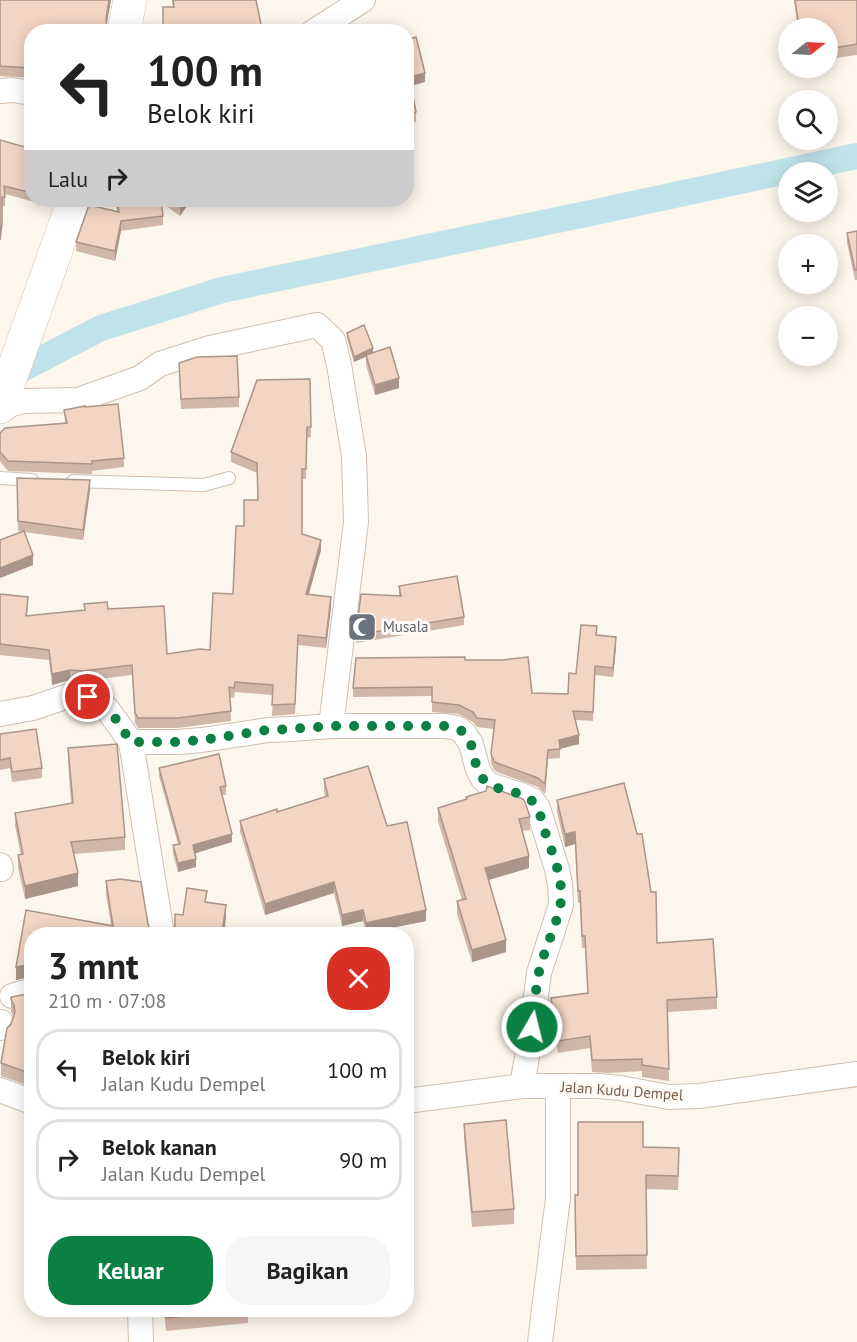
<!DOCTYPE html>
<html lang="id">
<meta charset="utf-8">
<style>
body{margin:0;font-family:"PT Sans",sans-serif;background:#f6f6f6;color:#222;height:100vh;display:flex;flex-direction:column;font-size:22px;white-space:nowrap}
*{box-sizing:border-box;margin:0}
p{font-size:20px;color:#767676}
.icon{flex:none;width:33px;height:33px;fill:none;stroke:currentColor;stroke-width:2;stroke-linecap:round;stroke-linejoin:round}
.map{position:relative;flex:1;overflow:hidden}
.panel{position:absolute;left:24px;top:927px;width:390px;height:390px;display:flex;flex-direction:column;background:#fff;border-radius:24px;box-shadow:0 3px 15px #0003}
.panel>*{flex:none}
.banner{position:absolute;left:24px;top:24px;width:390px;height:183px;border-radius:24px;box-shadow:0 3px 15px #0003;background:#fff;color:#222;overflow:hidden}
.needle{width:39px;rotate:72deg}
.tools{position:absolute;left:778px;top:18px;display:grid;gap:12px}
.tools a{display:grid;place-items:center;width:60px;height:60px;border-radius:50%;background:#fff;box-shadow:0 3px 15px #0003;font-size:30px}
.pin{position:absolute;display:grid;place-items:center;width:51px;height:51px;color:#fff;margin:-26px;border:3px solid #fff;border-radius:50%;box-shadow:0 2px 6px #0007}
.me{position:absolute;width:66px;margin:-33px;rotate:8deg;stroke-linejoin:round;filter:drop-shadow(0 0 4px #0008)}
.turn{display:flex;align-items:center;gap:21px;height:126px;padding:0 24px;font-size:27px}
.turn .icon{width:78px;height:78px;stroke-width:2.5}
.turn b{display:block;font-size:42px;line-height:51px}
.then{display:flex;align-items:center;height:57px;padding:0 24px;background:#0003;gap:12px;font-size:22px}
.round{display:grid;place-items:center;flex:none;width:63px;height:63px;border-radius:24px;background:#f6f6f6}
.summary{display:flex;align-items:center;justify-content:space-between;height:102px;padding:0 24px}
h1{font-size:36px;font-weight:700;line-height:45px}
.button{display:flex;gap:12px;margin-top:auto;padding:12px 24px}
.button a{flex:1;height:69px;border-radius:24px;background:#0b8043;color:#fff;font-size:24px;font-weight:700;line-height:69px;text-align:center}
.button a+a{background:#f6f6f6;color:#222}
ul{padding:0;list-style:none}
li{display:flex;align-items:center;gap:18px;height:81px;margin:0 12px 9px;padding:0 12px;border:3px solid #e0e0e0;border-radius:24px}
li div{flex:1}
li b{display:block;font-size:22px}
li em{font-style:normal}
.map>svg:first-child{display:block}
</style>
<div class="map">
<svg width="857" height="1342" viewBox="0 0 857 1342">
<rect width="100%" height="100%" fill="#fdf6ec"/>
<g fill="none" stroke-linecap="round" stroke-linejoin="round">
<!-- canal -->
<path stroke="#bfe3e8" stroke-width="26" d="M3,379L101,328L222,290L586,214L857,156"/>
<!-- lane casing -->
<g stroke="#d1beb0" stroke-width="14">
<g id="lane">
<path d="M0,478L32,480"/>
<path d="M73,481L204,485L229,478"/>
</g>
</g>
<!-- street casing -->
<g stroke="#d1beb0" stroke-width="26">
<g id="street">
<path d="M313,32L363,0"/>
<path d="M0,91L12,90L32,93"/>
<path d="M0,411L12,404L24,401L78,400L140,378L160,364L210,348L317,325L333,340L339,365L354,456L356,522L331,726"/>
<path d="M0,714L33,708L74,694L96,698L108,710L131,742H179L202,740L268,730L291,729L331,726H445L457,728L464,733L471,744L478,770L483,779L490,785L521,795L532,800L538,808L557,869L560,884L561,905L539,973L532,1027L522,1086H598L620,1088L669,1097L699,1096L857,1074"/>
<path d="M131,742L162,934"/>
<path d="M0,865L1,869"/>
<path d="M12,996L22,993L32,991"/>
<path d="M0,1028L1,1022"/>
<path d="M0,1090L32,1102"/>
<path d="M406,1101L522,1086"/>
<path d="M140,1310L141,1342"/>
<path d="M540,1342L558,1198V1086"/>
</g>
</g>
<!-- secondary casing -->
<g stroke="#d6c0b0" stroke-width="34">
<g id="secondary">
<path d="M124,32L130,0"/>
<path d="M0,407L74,200"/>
</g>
</g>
<!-- lane -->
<use href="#lane" stroke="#fff" stroke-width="12"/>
<!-- street -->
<use href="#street" stroke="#fff" stroke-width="24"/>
<!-- secondary -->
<use href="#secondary" stroke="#fff" stroke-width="33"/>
</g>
<!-- wall -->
<g fill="#d1b7a8">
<path d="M0,0H111L106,24L107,32H32V78L0,76Z"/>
<path d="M172,0H256L262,32H163L173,7Z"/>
<path d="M794,0H857V55L828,59V28H798Z"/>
<path d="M406,40L425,82L411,86L416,112V122L406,124Z"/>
<path d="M0,140L32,149V200H43L42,204L5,194V206H2V231Z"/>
<path d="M115,200H191L180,216L161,202L163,216V225L121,231L115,261L76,251V242L117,211Z"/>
<path d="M857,231V280H855L847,243V233Z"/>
<path d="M347,333L373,352L399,388L375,395L366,365V357L354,362L347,338Z"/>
<path d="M179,373L239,397V407L181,409Z"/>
<path d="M310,379L311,437L307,438L306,479H302V534L321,550L309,594L331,607L326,648L298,645L295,714L272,716L273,695L235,692L234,698L230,697L231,721L178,728H138L135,723L132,675L83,681L70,680L52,685L49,660L0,655V594L28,607L27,616L84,610V604L108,609L167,654L210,650L233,594L244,526L257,500V473L231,462V452Z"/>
<path d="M85,407L124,458V467L92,471V474L8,471L0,461V433L65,423L64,410Z"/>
<path d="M17,478L90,490L83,540L24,532L33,565L0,578V540L22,531H18Z"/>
<path d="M399,586L464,617V625L356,643V635L399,596Z"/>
<path d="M597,635L616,647L613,677L595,675L593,721L576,720L579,744L560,749V758L548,759L545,794L538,787L497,772L494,770L491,763V754L494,729L477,727L473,722L459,714L432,712V696L353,697V688L465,660L532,693L568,694L576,674Z"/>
<path d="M0,734L42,768V778L12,782L10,768L0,770Z"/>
<path d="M68,748L125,837V850L74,854L78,886L25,899L18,868V855H21L15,826V813L71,803L68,761Z"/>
<path d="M159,768L226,786V795H222L232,842L195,853L196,867L178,872L173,854V845L178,844L159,776Z"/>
<path d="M324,779L387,826L426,921L366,933L363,921L342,926L334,893L265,915L240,831V821L277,812L325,797L324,790Z"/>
<path d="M466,797L530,817V830L522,831L529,868L489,880L506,952L472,962L457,914V901L462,900L438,821V808L466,800Z"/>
<path d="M557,800L657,943L717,997V1009L668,1012L669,1081L642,1077V1071L608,1073L592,1072L590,1048L558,1053L551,1011V998L588,993L585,948H582L580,903H578L575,844L565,847L557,812Z"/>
<path d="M120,879L141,882L148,924L151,931L157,934H32V977L16,980V967L26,910L111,925L106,894V881Z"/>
<path d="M32,993V1087L1,1076V1063L14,1016L11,1012V999Z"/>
<path d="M464,1124L514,1209V1224L472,1227L464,1138Z"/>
<path d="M643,1147L679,1162L678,1190L646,1189L647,1269L576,1270L575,1195H578Z"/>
<path d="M164,1310H248V1323L166,1331Z"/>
</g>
<!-- shaded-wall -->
<g fill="#aa9588">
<path d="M109,0H111L106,29V19Z"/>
<path d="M425,73V82L409,86V77Z"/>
<path d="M185,200H191L180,216V206Z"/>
<path d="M121,221V231L115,261V251Z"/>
<path d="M373,348V353L354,362V357Z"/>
<path d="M399,378V388L375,395V385Z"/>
<path d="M90,480V490L83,540V530Z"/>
<path d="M321,540V550L306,604V594Z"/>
<path d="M33,555V565L0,578V568Z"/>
<path d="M331,597V607L326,648V638Z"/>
<path d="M616,637V647L613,677V668Z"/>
<path d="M70,670V680L52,685V674Z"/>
<path d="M579,735V744L559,749V740Z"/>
<path d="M548,750V759L545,794V784Z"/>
<path d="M575,832V844L565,847V834Z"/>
<path d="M232,834V842L193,854V845Z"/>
<path d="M529,856V868L485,881V868Z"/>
<path d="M196,859V867L178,872V863Z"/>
<path d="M78,873V886L25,899V886Z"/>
<path d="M334,882V893L265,915V904Z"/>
<path d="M226,905V918L224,934H222Z"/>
<path d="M363,910V921L342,926V915Z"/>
<path d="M426,910V921L366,933V923Z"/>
<path d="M506,940V952L472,962V950Z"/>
<path d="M29,964V977L16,980V967Z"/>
</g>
<!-- building -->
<g fill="#f3d5c3" stroke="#aa9588" stroke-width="1.5">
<path d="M0,0H109L106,19L107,32H104L82,26V32H32V68L0,66Z"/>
<path d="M173,0H256L262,29L249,32H163V7H174Z"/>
<path d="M795,0H857V44L828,49V28H799Z"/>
<path d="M416,37L425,73L409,77L416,112L406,114V40Z"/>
<path d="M0,140L32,149V193L4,186L5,197H2V223L0,240Z"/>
<path d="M117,200H161L163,216L121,221L115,251L76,242L89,205L119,212Z"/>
<path d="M171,200H185L180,206Z"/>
<path d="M857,231V270H855L847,233Z"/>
<path d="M364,325L373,348L354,357L347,333Z"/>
<path d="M390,347L399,378L375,385L366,355Z"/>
<path d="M237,356L239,397L181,399L179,363L197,357Z"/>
<path d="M310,379L311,427H307L306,469H302V534L321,540L306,594L331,597L326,638L298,635L295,704L272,705L273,685L235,682L234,688L229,687L231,711L178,718H138L135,713L132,665L83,671L70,670L52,674L49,650L0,644V594L28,597L26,616L85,610L84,604L107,602L108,609L164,606L167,654L200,649L210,650L213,593L233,594L236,526H244V500H258L257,463L231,452L257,380Z"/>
<path d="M118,404L124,458L92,461V464L8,461L0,452V433L5,428L67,423L64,410L85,406V407Z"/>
<path d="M17,478L90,480L83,530L18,521Z"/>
<path d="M24,531L33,555L0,568V540Z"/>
<path d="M457,576L464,617L356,635L361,594L401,596L399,586Z"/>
<path d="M581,625L597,626L596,635L616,637L613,668L595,666L593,712L573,711L579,735L559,740L560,749L548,750L545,784L538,778L497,763L494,761L491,754L495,720L477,718L473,712L459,705L432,702V687L353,688L356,658L465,657V660H502L528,657L532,693L568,694L569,673L576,674Z"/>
<path d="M36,729L42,768L12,772L10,758L0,760V734Z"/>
<path d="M117,744L125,837L71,842L78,873L25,886L18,855L23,854L15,813L73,803L68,748Z"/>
<path d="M219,754L226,786L220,787L232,834L193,845L196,859L178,863L173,845L180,844L159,768Z"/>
<path d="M368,766L387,826L407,822L426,910L366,923L363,910L342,915L334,882L265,904L240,821L277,809V812L328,796L324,779Z"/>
<path d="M624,783L637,834H642L651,892H656L657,943L713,939L717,997L667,1000L669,1069L642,1065V1059L608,1060H592L590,1036L558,1041L551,998L588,993L585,936H582L580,891H578L575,832L565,834L557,800Z"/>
<path d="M487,786L523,799L525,802L530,817L519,819L529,856L485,868L506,940L472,950L457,901L466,899L438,808L467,799L466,797L486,791Z"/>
<path d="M120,879L141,882L148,924L151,931L157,934H32V964L16,967L26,910L113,926L106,881Z"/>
<path d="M187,888L207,891L205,902L226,905L222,934H166L171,933L175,926V914L183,915Z"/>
<path d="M32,993V1074L1,1063L7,1028L11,1024L15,1012L14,1005L11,999V997Z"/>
<path d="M506,1120L514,1209L472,1212L464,1124Z"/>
<path d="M578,1122H643V1147L679,1148L678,1176L646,1175L647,1255L576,1256L575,1195H578Z"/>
<path d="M165,1310H248L166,1318Z"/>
</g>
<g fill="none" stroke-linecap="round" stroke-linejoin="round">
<!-- route -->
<path stroke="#0b8043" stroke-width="10" stroke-dasharray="0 18" d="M88,697C108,700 120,727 131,742H179L202,740L268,730L291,729L331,726H445C449,727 454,727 458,729C478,738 470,766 484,780C497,793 521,789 533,802C541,810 541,822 545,832C553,855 565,882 560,907C555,929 544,950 539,972C535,990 535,1009 532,1027"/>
</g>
<!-- icons -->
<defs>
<g id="mosque-square" transform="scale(1.5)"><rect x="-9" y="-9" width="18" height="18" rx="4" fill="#6b7280" stroke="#fffaf3"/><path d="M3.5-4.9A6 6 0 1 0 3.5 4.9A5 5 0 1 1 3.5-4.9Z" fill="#fff"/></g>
</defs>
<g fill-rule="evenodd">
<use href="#mosque-square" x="362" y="627"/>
</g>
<g text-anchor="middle" stroke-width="6" stroke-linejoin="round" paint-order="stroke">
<!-- worship labels -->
<g font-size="15" fill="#5b616d" stroke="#fffaf3" text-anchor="start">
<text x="383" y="632">Musala</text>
</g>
<!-- street labels -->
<g font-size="15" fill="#7a5c4d" stroke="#fffaf3">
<text transform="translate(622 1091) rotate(4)" y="5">Jalan Kudu Dempel</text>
</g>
</g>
</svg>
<div class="tools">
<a><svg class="needle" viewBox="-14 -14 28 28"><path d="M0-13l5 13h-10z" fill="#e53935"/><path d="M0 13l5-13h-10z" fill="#767676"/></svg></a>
<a><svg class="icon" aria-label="search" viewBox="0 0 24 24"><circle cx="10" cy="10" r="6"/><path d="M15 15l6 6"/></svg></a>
<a><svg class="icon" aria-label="layers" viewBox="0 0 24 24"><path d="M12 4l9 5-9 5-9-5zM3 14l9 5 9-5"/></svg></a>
<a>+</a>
<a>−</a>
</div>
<div class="pin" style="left:88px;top:697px;background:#d93025"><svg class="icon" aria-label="arrive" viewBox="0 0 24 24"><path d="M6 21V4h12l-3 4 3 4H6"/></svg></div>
<svg class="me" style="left:532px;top:1027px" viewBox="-20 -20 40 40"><circle r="17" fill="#0b8043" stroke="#fff" stroke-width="3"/><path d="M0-11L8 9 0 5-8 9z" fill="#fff"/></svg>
<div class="banner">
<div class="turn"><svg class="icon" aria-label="left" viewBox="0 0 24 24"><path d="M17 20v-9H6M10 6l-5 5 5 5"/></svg><div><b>100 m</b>Belok kiri</div></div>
<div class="then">Lalu<svg class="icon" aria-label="right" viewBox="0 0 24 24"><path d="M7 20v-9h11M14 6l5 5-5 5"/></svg></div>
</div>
<section class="panel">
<div class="summary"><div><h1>3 mnt</h1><p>210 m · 07:08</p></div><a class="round" style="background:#d93025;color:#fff"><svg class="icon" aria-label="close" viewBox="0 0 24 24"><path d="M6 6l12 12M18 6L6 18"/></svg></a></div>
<ul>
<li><svg class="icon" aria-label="left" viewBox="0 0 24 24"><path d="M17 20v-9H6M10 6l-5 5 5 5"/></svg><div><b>Belok kiri</b><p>Jalan Kudu Dempel</p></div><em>100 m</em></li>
<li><svg class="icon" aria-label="right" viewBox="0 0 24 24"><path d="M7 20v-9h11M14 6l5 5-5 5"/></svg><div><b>Belok kanan</b><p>Jalan Kudu Dempel</p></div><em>90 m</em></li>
</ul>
<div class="button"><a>Keluar</a><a>Bagikan</a></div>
</section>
</div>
